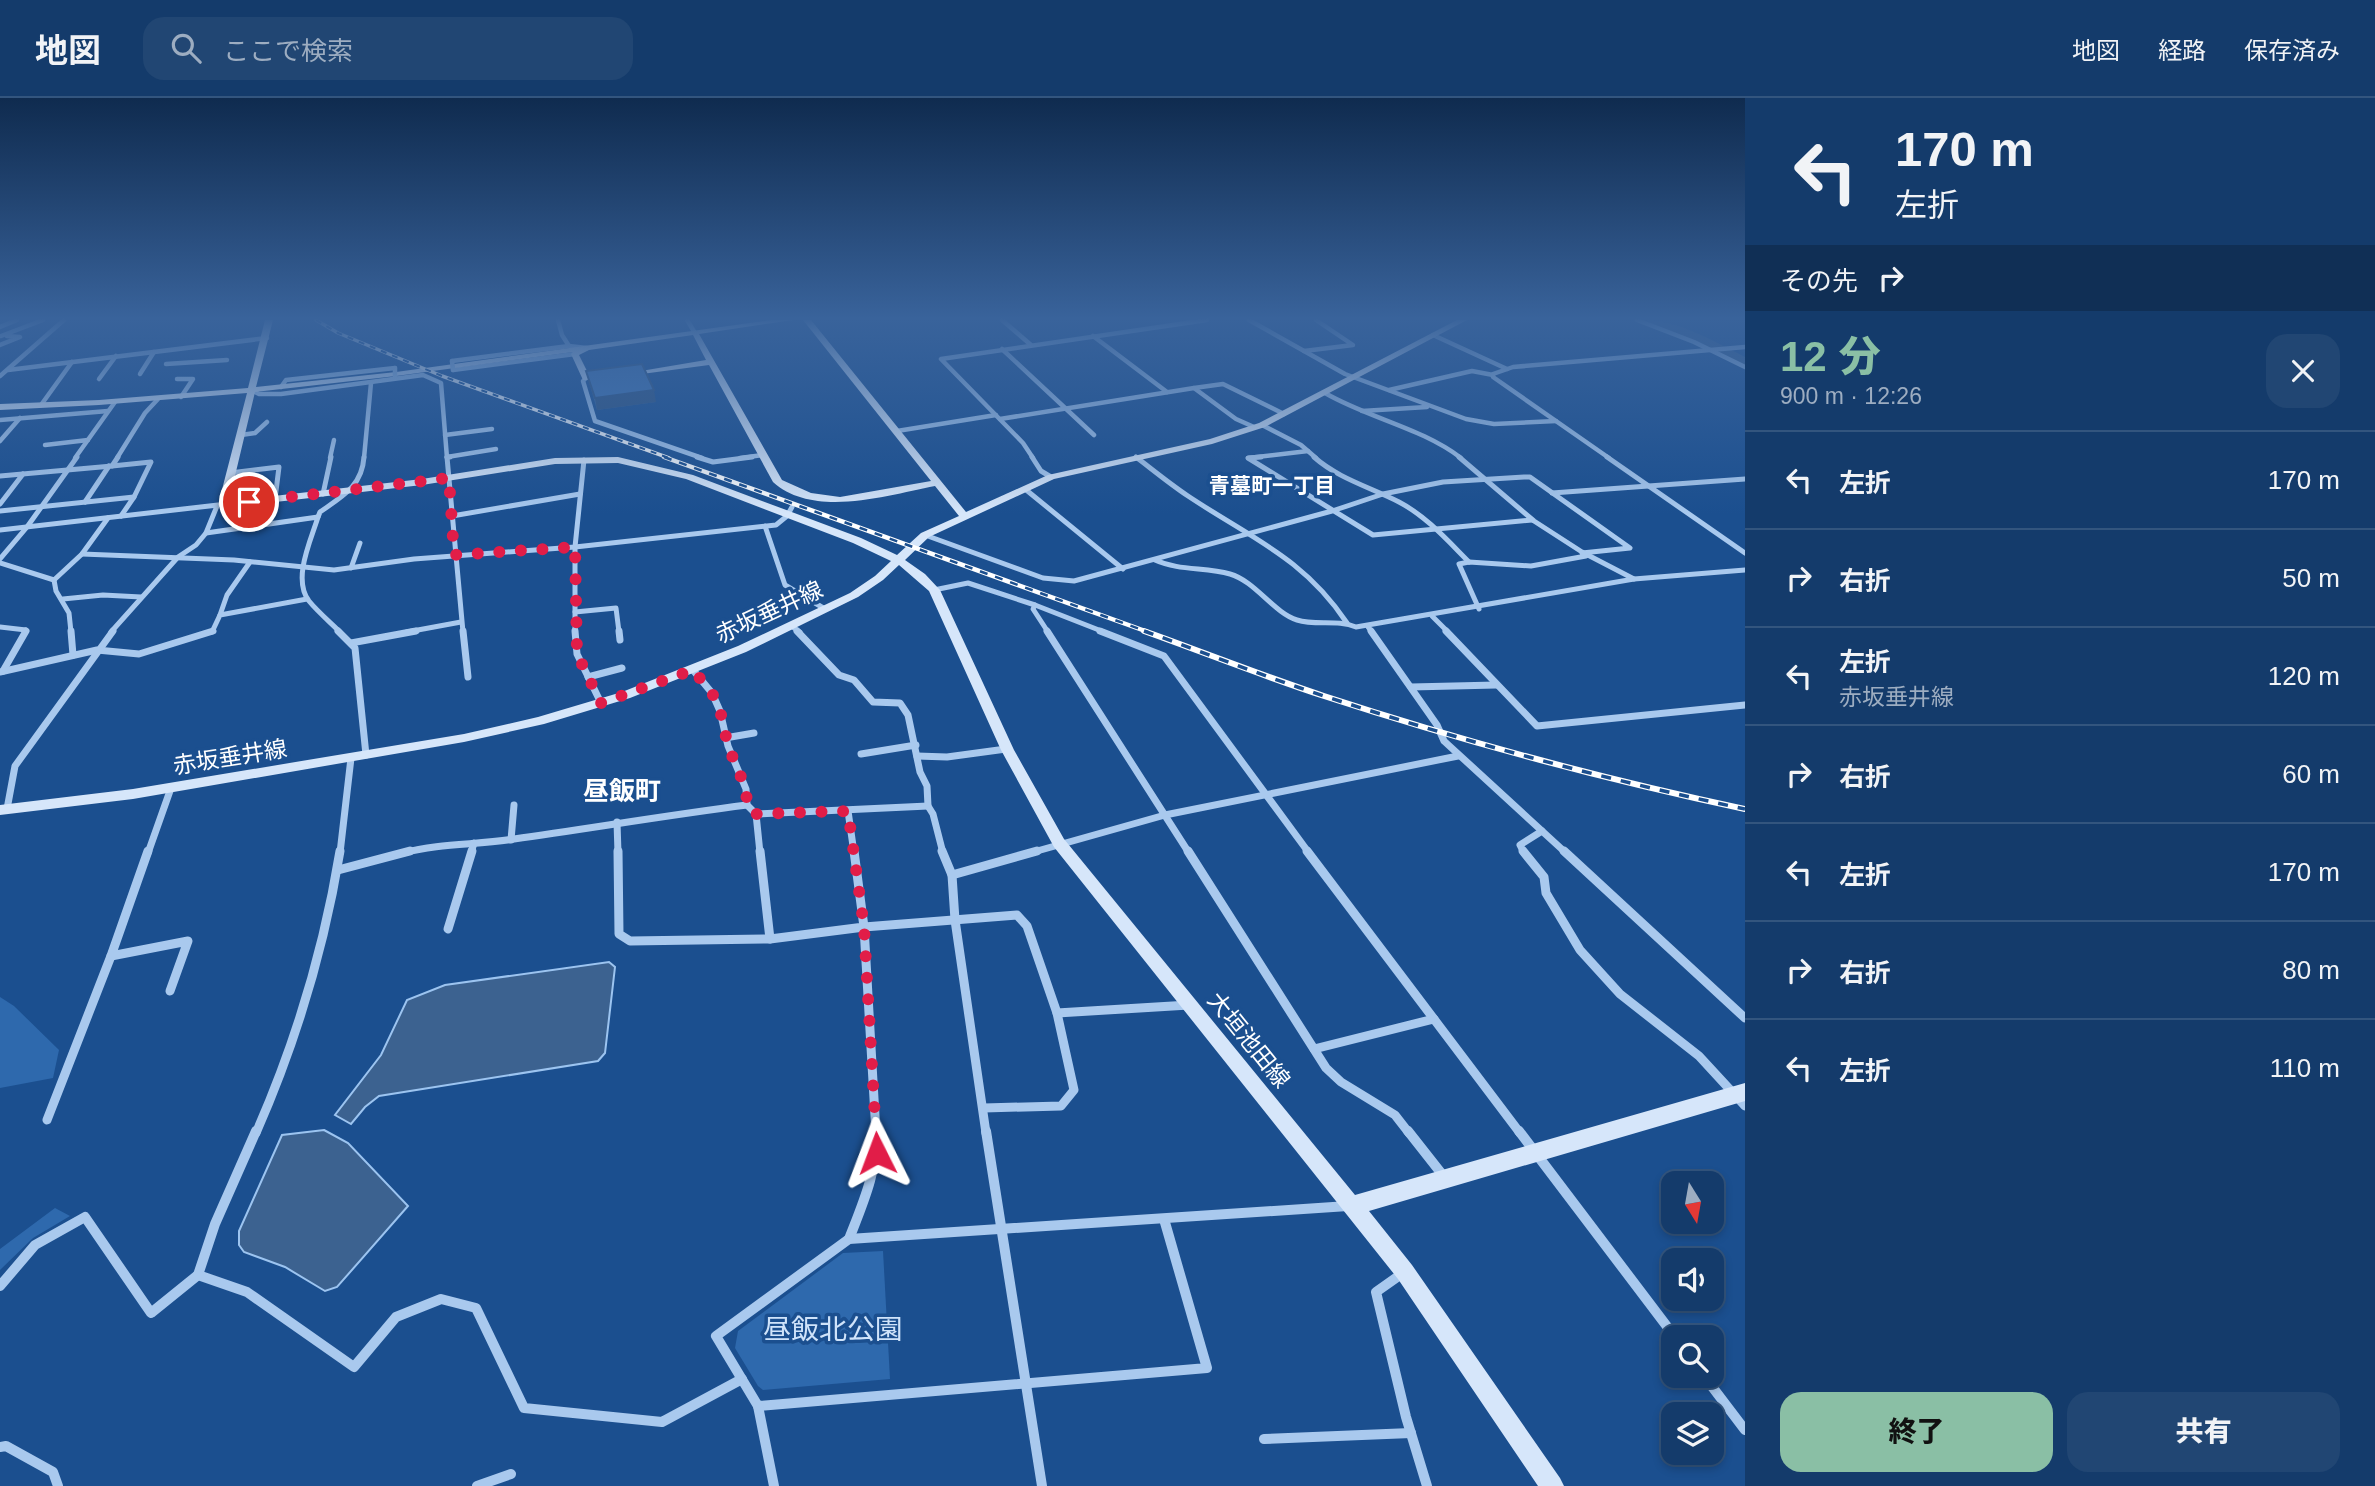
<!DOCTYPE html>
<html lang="ja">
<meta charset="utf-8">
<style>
body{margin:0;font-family:Helvetica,"Noto Sans JP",sans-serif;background:#214673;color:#f1f3f6;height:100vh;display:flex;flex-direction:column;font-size:26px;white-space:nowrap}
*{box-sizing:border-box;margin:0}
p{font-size:23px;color:#9dadc1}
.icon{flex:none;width:38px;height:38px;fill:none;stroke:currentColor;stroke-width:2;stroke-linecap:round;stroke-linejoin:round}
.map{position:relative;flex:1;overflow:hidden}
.sheet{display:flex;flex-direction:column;background:#143b6b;width:630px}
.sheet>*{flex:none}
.top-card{background:#143b6b;color:#f1f3f6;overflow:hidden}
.needle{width:46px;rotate:169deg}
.controls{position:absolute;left:1661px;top:1073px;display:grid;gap:14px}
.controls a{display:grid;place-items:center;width:63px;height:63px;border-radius:14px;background:#143b6b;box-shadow:0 4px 10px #0003,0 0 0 2px #33557e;font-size:35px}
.pin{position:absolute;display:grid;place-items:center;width:60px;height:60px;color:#fff;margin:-30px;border:4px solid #fff;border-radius:50%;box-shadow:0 2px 7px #0007}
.me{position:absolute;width:77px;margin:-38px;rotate:357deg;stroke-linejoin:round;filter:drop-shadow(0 0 5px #0008)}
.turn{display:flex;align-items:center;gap:24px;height:147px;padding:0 35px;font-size:32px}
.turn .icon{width:91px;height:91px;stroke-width:2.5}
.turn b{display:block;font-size:49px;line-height:60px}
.then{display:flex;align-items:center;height:66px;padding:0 35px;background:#0003;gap:14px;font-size:26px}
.round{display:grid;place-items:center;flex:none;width:74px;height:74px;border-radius:21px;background:#214673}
.head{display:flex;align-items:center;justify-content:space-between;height:119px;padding:0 35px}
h1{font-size:42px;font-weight:800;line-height:52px;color:#8abfa5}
.primary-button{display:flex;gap:14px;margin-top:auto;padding:14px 35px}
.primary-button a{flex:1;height:80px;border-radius:21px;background:#8abfa5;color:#111;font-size:28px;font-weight:800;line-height:80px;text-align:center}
.primary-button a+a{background:#214673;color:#f1f3f6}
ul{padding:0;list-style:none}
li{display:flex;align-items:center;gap:21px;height:98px;padding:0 35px;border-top:2px solid #33557e}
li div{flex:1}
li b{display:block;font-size:26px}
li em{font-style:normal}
header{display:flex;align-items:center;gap:42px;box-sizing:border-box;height:98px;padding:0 35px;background:#143b6b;border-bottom:2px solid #33557e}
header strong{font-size:33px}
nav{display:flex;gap:38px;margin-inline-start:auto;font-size:24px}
.search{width:490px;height:63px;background:#214673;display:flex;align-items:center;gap:18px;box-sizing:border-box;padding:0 24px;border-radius:21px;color:#9dadc1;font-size:26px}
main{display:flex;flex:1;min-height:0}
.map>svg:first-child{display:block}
</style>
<header>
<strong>地図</strong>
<div class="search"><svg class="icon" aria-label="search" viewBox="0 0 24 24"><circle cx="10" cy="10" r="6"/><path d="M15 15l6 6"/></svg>ここで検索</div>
<nav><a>地図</a><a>経路</a><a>保存済み</a></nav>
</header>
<main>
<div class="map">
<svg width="1745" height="1388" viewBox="0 0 1745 1388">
<rect width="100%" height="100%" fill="#1b4f8f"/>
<!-- green -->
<g fill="#2e69ad">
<path d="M0,899L14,908L59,952L53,980L0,990Z"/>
<path d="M55,1110L70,1118L33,1140L0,1172V1151Z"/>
<path d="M883,1153L890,1281L763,1292L758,1288L735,1250L738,1233L843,1155Z"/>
</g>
<!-- water -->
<g fill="#3c6290" stroke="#9cc4f0" stroke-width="2">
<path d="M609,864L615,869L605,955L598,963L379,998L365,1009L351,1026L335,1017L381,957L407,902L445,887Z"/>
<path d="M324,1032L348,1045L408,1108L337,1189L325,1193L285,1169L244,1154L239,1147V1133L282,1037Z"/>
</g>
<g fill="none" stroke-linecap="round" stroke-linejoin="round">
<!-- river -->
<path fill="#3c6290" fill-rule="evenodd" d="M1645,222C1679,222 1715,244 1745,259V268Z"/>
<!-- street-far4 -->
<g stroke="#a9c9ee" stroke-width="4.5">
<path d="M558,222L562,237L569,248"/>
<path d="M687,222L695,235"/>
<path d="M1002,222L1031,247"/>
<path d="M1249,222L1345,276L1466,321L1494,326L1556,323"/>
<path d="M1637,222L1694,244L1745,269"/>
<path d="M0,229L17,222"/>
<path d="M1433,237L1507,271"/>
<path d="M1,238L43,222"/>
<path d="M1093,238L1167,294"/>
<path d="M0,247L20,239L7,238"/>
<path d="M1002,251L1094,337"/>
<path d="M1304,253L1353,247L1316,222"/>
<path d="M452,263L569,248L587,250"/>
<path d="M166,266L227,262"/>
<path d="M8,272L267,240"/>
<path d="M453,272L575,256"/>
<path d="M140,276L154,254"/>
<path d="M0,278L64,222"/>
<path d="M586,280L583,283L595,323L702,360"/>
<path d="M99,281L116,258"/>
<path d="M177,281H193L181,299"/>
<path d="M281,289L286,282L395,270"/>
<path d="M1194,290L1223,286L1284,316"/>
<path d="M1389,292L1472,273L1493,277"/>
<path d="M253,293L259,296H281L423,277L441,285L447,360"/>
<path d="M1325,295C1368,320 1422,330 1461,360"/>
<path d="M41,307L72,264"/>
<path d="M1362,313L1427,309"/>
<path d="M1000,321L1194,290L1236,321L1254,329"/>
<path d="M0,322L108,313"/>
<path d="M1262,327L1301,347L1316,360"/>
<path d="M897,333L996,317"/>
<path d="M241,337L255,335L267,324"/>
<path d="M445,337L492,331"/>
<path d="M0,343L20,320"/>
<path d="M45,347L88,342"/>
<path d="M447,359L496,351"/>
<path d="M75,360L115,304"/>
<path d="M117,360L145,315L158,301"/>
<path d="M330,360L334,342"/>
<path d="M364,360L371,285"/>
<path d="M740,360L763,357"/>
<path d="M1033,360L1023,345L941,261L1207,222"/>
<path d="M1248,360L1308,353"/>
<path d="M1609,360L1493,279V276L1513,269L1745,249"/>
</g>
<!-- street-far3 -->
<g stroke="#a9c9ee" stroke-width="5">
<path d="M118,359L112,368L151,364L134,399"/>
<path d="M447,359L463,534"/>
<path d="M447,359H450"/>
<path d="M697,359L713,364L752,359"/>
<path d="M1032,359L1041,373L1051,379"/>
<path d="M1136,359C1153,372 1170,386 1188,398C1251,440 1304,460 1347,525"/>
<path d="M1261,359L1248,360L1373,437L1532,422"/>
<path d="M1314,359C1339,381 1370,389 1399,404C1426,418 1448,443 1469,464"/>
<path d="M1459,359L1534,423L1582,454L1634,481"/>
<path d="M1607,359L1745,455"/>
<path d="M230,375L279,369L275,401"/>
<path d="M0,378L112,368"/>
<path d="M1025,391L1123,471"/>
<path d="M1552,395L1745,381"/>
<path d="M323,396L331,359"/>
<path d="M85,404L109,368"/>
<path d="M0,406L23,376"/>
<path d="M0,413L134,399L121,418"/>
<path d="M452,418L580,396"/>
<path d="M318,419L320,414C343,398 362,388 364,359"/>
<path d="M765,428L785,487L825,511"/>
<path d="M0,432L218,407"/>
<path d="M206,435L318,419C311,442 292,481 309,503C318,514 330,524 340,534"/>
<path d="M925,437L1043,480L1074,483L1332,413L1383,396L1443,384L1524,379H1530L1630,450L1582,455"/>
<path d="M82,456L234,462L334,472L414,461L575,449L776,427L787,418L792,409"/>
<path d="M0,461L27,429L77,359"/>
<path d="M1155,462C1179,473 1205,469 1230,476C1255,483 1274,515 1297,522C1316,528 1337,521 1356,529L1634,481L1745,472"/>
<path d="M0,465L54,482"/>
<path d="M351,470L360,445"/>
<path d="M54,482L82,456L108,420"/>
<path d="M54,482L56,493L69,515L71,534"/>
<path d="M934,492L968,485L1035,507L1104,534"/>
<path d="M63,501L103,497L141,499"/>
<path d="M1035,507L1033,511L1048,534"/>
<path d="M1479,511L1459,466L1469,464L1531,468L1586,458"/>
<path d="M575,514L616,510L619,534"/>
<path d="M220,517L227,497L250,464"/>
<path d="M1432,518L1448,534"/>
<path d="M791,528L800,534"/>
<path d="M0,529L26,532L25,534"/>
<path d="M1368,529L1372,534"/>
<path d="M111,534L178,459L196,447L206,435L217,408"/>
<path d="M212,534L220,517L307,501"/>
<path d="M407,534L461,524"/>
<path d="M575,534V449L584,362"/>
</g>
<!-- street-far2 -->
<g stroke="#a9c9ee" stroke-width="7">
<path d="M71,533L73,557"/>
<path d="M338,533L355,550L366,657"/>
<path d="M463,533L468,579"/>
<path d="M575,533L577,556L601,605"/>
<path d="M619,533L620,542"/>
<path d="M797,533L839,577L854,582L873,604L900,605L908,617L920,674L927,688L928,708L933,716L943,755"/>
<path d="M1047,533L1189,755"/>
<path d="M1100,533L1164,558L1309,755"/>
<path d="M1371,533L1437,627L1444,643L1566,755"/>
<path d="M1446,533L1537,628L1745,607"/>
<path d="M351,545L416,533"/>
<path d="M693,572L712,595L720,613L728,648L746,691L747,707L756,716L928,708"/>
<path d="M3,573L26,533"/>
<path d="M0,574L97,552L139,556L213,533"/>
<path d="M588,579L622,570"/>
<path d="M1411,589L1496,587"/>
<path d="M725,640L754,635"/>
<path d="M861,656L916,647"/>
<path d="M917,658L947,659L1006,651"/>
<path d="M7,711L15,668L113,533"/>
<path d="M848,713L854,755"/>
<path d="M756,716L760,755"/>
<path d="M617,724L618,755"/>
<path d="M511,742L514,707"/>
<path d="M148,755L171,690"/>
<path d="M340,755L351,660"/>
<path d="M403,755C440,745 477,747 514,741C592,730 669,717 747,707"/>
<path d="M471,755L474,745"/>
<path d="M1030,755L1165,717L1458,658"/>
<path d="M1524,755L1520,747L1542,733"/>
</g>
<!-- street-far1 -->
<g stroke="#a9c9ee" stroke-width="9">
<path d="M148,753L111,858L188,843L170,893"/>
<path d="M618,753L619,836L630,843L770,841L864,829L854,753"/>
<path d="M760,753L770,841"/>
<path d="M942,753L952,777L955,822L986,1035"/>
<path d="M1188,753L1326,970L1341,984L1395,1017L1409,1035"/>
<path d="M1307,753L1520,1035"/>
<path d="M1523,753L1544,779L1546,795L1580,852L1620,896L1699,958L1745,1008"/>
<path d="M1564,753L1745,920"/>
<path d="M338,772L410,753"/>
<path d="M952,777L1037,753"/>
<path d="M448,831L472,753"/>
<path d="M1057,915L1189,907"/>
<path d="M1314,951L1434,921"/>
<path d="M47,1022L111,858"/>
<path d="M256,1035C296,944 324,851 340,753"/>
<path d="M876,1035L864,829L1017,817L1027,828L1057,915L1074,992L1061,1008L984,1010"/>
</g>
<!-- street -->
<g stroke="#a9c9ee" stroke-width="10">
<path d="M256,1033L215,1126L198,1177L247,1194L354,1269L396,1219L441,1201L476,1210L524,1310L662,1324L742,1281"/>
<path d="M986,1033L1042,1388"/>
<path d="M1408,1033L1445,1080"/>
<path d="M1519,1033L1675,1239"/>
<path d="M849,1141C863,1105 878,1072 876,1033"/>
<path d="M1403,1175L1376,1194L1406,1319L1427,1388"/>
<path d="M0,1188L35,1147L85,1119L151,1215L198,1177"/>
<path d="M1704,1278L1745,1332"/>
<path d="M758,1308L1207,1270L1164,1121"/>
<path d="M1264,1341L1411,1335"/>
<path d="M0,1349L6,1348L53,1374L58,1388"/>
<path d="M477,1388L511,1376"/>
<path d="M774,1388L758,1308L716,1238L849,1141L1348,1108"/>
</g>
<!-- secondary -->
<path fill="#d6e6fa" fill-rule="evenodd" d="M265,222H273L256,289L396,274L772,222H793L699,236L782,382L811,395L840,399L931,383L803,222H811L966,414L1048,377L1210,341L1259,325L1457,222H1467L1265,329L1212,346L1054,381L929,439L905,462L925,476L940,492L1014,652L1064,741L1355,1097L1745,985V1003L1369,1113L1412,1167L1560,1380L1564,1388H1538L1398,1181L1054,749L1001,652L929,493L899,467L883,482L858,499L746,554L630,600L544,626L464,644L133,701L0,717V707L133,691L464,636L538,619L622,594L738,548L850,495L875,478L891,463L853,445L686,381L618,365L555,366L422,387L223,410L218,407L247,295L99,307L0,312V306L99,302L248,290ZM693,237L706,262L623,276L627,278L709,267L773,384C814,421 888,397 935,388L959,418L921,435L897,457L861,440L693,377L618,359L555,360L422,381L229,403L255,294L396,278L573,254L571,256L583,282L604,281H607V277H589L579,257L589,252Z"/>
<!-- rail-far2 casing -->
<g stroke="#fff" stroke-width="3.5">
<path id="rail-far2" d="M316,222L338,235L442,278L669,360"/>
</g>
<!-- rail-far1 casing -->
<g stroke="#fff" stroke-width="4.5">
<path id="rail-far1" d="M664,359L1148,534"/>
</g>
<!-- rail casing -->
<g stroke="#fff" stroke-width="6">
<path id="rail" d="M1144,533C1203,554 1263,578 1324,598C1462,643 1603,681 1745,711"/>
</g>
<!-- rail-far2 -->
<use href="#rail-far2" stroke="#1b4f8f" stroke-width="2" stroke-dasharray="6" stroke-linecap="butt"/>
<!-- rail-far1 -->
<use href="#rail-far1" stroke="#1b4f8f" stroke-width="2.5" stroke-dasharray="8" stroke-linecap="butt"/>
<!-- rail -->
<use href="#rail" stroke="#1b4f8f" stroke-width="3.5" stroke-dasharray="10" stroke-linecap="butt"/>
<!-- street-bridge -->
<g stroke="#a9c9ee" stroke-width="4.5">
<path d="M452,263L453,272"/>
<path d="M395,270V280"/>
</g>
</g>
<!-- wall -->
<path fill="#3a679d" d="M586,273L656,304L597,312Z"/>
<!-- shaded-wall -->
<path fill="#305480" d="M654,292L656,304L597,312L595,300Z"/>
<!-- building -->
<path fill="#4478b7" stroke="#305480" stroke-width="2" d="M642,266L654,292L595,300L586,273Z"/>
<!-- sky -->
<linearGradient id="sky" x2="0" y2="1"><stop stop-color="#0f2b4f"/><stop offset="0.53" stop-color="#39639b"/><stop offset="1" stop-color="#39639b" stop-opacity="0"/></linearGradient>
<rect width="1745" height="416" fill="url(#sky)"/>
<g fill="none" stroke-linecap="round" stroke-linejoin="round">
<!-- route -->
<path stroke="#e11d48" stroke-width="12" stroke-dasharray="0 21.6" d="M249,404L449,380L454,457L575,449L577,556L601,605L693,572L712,595L720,612L728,648L746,691L747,707L756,716L848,713L864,829L877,1055"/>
</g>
<g text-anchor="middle" stroke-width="7" stroke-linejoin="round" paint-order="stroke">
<!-- far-neighbourhood labels -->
<g font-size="21" font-weight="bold" fill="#fff" stroke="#1b4f8f">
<text x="1272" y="395">青墓町一丁目</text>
</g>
<!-- street labels -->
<g font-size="23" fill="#fff" stroke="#1b4f8f">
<text transform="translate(769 514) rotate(-25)" y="8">赤坂垂井線</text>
<text transform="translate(230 659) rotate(-9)" y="8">赤坂垂井線</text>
<text transform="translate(1249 942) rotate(51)" y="8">大垣池田線</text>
</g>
<!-- quarter labels -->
<g font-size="26" font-weight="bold" fill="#fff" stroke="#1b4f8f">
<text x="622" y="702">昼飯町</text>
</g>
<!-- near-park labels -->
<g font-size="28" fill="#cfe3fa" stroke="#1b4f8f">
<text x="833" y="1241">昼飯北公園</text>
</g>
</g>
</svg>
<div class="controls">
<a><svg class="needle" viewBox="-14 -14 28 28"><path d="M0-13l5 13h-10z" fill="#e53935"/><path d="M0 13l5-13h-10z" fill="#9dadc1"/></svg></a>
<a><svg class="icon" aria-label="sound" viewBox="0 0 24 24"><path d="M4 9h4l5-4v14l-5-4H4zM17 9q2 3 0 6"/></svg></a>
<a><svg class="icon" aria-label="search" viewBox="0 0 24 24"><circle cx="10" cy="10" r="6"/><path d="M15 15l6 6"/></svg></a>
<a><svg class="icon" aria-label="layers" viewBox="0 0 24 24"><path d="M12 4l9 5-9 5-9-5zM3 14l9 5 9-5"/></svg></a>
</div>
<div class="pin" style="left:249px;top:404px;background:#d93025"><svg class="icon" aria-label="arrive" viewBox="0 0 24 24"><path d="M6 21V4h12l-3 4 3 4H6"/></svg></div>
<svg class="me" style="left:877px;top:1055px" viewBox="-20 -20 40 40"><path d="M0-17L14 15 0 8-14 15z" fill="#e11d48" stroke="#fff" stroke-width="4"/></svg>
</div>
<section class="sheet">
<div class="top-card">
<div class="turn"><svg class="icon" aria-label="left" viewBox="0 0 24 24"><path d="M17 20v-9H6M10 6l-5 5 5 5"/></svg><div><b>170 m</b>左折</div></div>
<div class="then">その先<svg class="icon" aria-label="right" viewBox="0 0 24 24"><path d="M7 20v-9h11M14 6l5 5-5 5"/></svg></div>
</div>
<div class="head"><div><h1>12 分</h1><p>900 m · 12:26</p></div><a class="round"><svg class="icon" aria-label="close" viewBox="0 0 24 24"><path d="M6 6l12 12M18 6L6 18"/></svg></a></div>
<ul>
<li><svg class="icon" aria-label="left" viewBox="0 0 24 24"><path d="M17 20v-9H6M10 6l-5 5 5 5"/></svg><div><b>左折</b></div><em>170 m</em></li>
<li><svg class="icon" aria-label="right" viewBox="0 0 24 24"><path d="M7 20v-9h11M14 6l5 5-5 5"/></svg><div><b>右折</b></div><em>50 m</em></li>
<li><svg class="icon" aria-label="left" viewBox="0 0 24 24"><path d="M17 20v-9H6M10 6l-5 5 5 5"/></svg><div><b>左折</b><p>赤坂垂井線</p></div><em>120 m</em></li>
<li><svg class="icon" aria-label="right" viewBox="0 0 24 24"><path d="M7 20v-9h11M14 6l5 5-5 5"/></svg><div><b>右折</b></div><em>60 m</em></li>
<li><svg class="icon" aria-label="left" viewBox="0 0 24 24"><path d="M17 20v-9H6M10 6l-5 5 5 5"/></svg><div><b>左折</b></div><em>170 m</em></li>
<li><svg class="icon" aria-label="right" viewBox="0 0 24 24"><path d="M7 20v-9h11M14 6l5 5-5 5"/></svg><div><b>右折</b></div><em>80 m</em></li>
<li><svg class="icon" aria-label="left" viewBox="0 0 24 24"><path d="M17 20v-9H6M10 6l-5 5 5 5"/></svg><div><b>左折</b></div><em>110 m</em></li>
</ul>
<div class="primary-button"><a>終了</a><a>共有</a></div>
</section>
</main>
